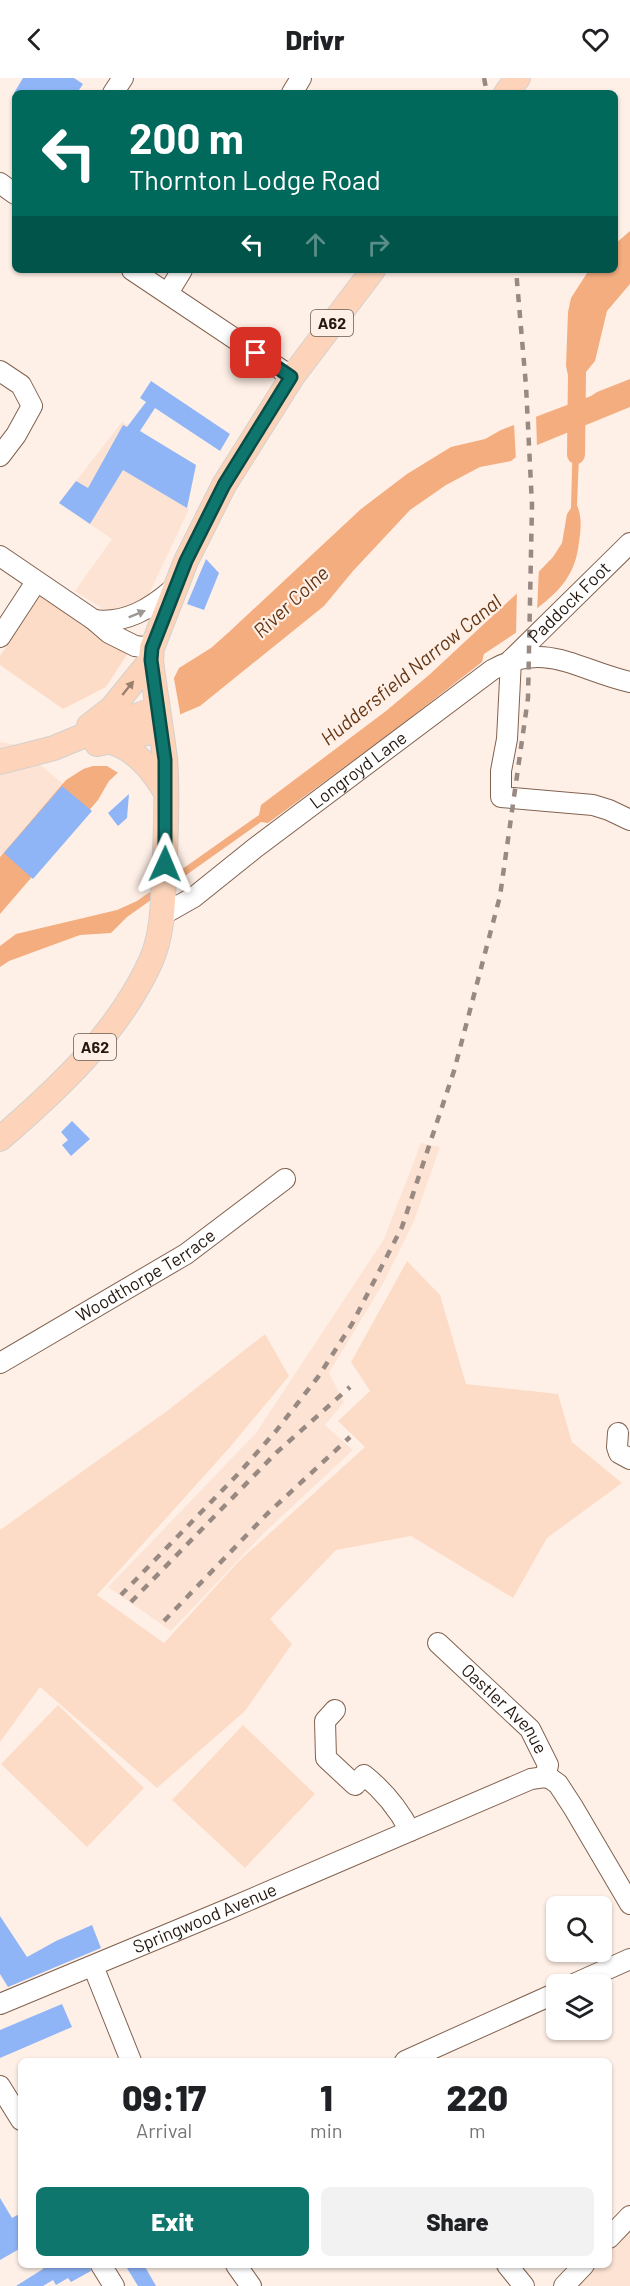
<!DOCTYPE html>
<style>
body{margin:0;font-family:Barlow,sans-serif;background:#f2f2f2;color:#202124;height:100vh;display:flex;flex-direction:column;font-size:22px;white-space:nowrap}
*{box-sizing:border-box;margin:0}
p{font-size:20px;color:#757577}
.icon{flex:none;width:33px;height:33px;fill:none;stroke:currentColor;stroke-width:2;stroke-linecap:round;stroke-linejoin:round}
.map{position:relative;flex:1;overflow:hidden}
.drawer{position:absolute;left:18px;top:1980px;width:594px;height:210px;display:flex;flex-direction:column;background:#fff;border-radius:9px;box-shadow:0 2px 4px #0004}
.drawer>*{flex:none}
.guide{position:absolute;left:12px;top:12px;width:606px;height:183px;border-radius:9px;box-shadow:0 2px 4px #0004;background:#00695c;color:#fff;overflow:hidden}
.buttons{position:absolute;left:546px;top:1818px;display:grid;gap:12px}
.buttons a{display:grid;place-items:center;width:66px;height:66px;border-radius:9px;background:#fff;box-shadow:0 2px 4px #0004;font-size:30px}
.pin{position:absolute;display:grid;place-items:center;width:51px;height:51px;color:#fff;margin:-26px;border-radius:12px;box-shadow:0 3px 9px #0006}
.me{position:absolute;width:66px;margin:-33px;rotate:1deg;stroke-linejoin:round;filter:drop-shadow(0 0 4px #0008)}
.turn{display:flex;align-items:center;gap:21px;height:126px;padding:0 18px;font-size:27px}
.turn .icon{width:78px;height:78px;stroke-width:2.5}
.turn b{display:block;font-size:42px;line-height:51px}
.lanes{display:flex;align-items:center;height:57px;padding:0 18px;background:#0003;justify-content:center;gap:30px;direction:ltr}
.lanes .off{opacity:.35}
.eta{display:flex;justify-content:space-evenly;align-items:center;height:102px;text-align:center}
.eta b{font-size:36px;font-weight:800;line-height:42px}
.cta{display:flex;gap:12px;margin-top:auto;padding:12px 18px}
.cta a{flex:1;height:69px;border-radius:9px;background:#0f766e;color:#fff;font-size:24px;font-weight:800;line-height:69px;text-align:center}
.cta a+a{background:#f2f2f2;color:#202124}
header{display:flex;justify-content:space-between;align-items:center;height:78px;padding:0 18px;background:#fff;font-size:27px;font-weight:800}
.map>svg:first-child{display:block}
</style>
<header><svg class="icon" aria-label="back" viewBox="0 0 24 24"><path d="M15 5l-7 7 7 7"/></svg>Drivr<svg class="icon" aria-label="heart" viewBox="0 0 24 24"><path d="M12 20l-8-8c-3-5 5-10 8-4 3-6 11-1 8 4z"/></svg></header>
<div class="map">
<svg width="630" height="2208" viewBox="0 0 630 2208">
<rect width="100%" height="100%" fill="#fff0e7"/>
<!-- built -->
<g fill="#fde3d3">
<path d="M122,344L196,387L187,430L189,431L147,520L117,533L103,531L75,513L112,461L59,425Z"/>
<path d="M0,664L17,667L63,706L0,778Z"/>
<path d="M421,1065L440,1069L414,1143L384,1204L329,1295L344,1324L325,1347L353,1372L265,1454L171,1553L108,1509L256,1355L384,1161Z"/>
<path d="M630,2150V2208H578L597,2187H609V2173Z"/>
</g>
<!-- green -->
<g fill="#fddcc7">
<path d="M41,517L128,575L106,609L63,631L0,587V578Z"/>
<path d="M407,1183L440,1217L466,1306L558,1316L572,1364L622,1405L547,1460L513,1520L411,1458L336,1472L270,1541L292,1566L245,1633L157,1710L40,1609L0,1664V1452L167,1333L265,1256L289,1298L231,1368L97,1517L164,1565L239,1483L365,1369L338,1343L370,1313L351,1284Z"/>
<path d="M58,1627L144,1710L87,1769L1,1686Z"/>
<path d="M243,1647L315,1716L245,1790L172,1722Z"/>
</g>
<!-- water -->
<g fill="#f4ad7f">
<path d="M630,153V206L607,233L595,283L586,294L582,315L577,319L572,316L566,288L568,234L571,220L589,192H615V166Z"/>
<path d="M630,301V329L525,372L511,383L480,389L446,407L410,432L353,493L324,528L200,628L181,636L109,703L98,722L0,836V779L66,702L96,683L172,604L179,590L211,570L229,554L361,431L407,396L451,369L485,361L501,352L591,318L597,314Z"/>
<path d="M577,353L580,354L577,427C582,439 581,451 579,464C575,503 554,517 525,540L523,550L484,576L482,584L387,658L268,745L261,744L127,839L111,855L80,857L9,883L0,889V868L16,856L117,832L137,823L259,737L261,727L386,633L429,597L526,507L553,479L562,465L567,436L571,430L573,355Z"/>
</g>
<!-- pier -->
<g fill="#fff0e7">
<path d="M536,336L537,371L516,383L514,345Z"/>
<path d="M539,489L537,534L527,542L526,552L516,558L517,511Z"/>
<path d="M173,595L181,640L120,696L107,688H93L76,693L118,663L170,603Z"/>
</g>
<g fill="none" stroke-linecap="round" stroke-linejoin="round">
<!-- canal -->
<path stroke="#f4ad7f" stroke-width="18" d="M576,377L577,294"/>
</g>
<!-- building -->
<g fill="#8fb5f7">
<path d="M23,0H74L83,6L77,15H14Z"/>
<path d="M151,303L230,356L220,373L155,330L140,353L196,387L187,430L123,392L90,446L59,425L76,403L88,410L123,347L127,349L146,324L140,320Z"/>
<path d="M206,481L219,495L204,532L187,526Z"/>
<path d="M62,708L92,733L33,801L4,775Z"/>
<path d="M129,716L127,740L118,748L108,735Z"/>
<path d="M72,1043L90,1061L71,1078L62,1067L68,1062L61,1054Z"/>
<path d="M0,1838L27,1879L56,1863L92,1847L101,1870L8,1909L0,1896Z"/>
<path d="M62,1926L72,1949L0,1980V1952Z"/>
<path d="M0,2120L12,2140L21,2135V2170L0,2182Z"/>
<path d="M43,2187H89L91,2193L71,2204L68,2200L56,2207L53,2202L43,2208H16L43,2191Z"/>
<path d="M125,2187H144L156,2208H138Z"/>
</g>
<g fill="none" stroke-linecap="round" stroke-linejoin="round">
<!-- minor casing -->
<g stroke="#81624f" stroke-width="22">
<g id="minor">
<path d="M113,15L123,0"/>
<path d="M292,15L301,0"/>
<path d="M0,105L15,116"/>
<path d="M132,192L292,299"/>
<path d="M168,215L182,192"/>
<path d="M0,293L21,307L32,328L16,357L0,378"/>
<path d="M0,478L94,542L109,555L135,568L152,570"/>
<path d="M94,542C125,546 150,531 173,511"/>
<path d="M0,559L36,504"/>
<path d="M511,582L507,661L501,693V719L593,727L609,732L630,742"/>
<path id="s1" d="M511,582L630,465"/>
<path id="s2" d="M164,836L194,819L255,770L492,592C546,562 577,592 630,604"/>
<path id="s3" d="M0,1285L186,1176L285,1101"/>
<path d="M618,1355L617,1369L619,1375L630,1381"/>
<path id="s4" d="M438,1565L530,1651L548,1687L545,1699"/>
<path d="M335,1632L325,1643L326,1680L355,1707L364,1697C384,1713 398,1730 410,1753"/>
<path d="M545,1699L551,1701L558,1706L573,1729L630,1826"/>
<path d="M93,1888L131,1983"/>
<path d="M574,1906L630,1881"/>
<path id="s5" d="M0,1926L226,1832L531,1701L545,1699"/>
<path d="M405,1983L556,1915"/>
<path d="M0,2008L21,2042"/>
<path d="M609,2160L630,2138"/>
<path d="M101,2187L114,2208"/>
<path d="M236,2187L251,2208"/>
<path d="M507,2187L524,2208"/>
<path d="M564,2208L584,2187"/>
</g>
</g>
<!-- major casing -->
<g stroke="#d3d1cf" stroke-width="26">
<g id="major">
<path d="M506,15L518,0"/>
<path d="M89,648L112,630L151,582"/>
<path d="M105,663C132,667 152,691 165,713"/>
<path d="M97,666L160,652"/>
<path d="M0,684L54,670L114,645L157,631"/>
<path d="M0,1061C59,1010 117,956 150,885C163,857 163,826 164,795C166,758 168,718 165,681C161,648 155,615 151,582L152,570L186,483L224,407L292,299L373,192"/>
</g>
</g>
<!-- minor -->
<use href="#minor" stroke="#fff" stroke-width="20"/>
<!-- major -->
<use href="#major" stroke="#fdd4b9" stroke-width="24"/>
<!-- rail -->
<g stroke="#988a82" stroke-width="4.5" stroke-dasharray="8 8" stroke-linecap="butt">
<path d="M484,0L487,15"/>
<path d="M121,1517L240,1394L276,1353L318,1299L352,1246L402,1149L454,993L500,818L528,620L532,427L526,308L516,192"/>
<path d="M131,1524L277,1374L350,1309"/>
<path d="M164,1543L267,1436L350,1359"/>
</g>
</g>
<!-- one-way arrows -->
<defs><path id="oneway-solid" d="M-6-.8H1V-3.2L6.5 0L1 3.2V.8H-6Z" transform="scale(1.5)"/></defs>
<use fill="#9c9793" href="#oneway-solid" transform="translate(137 536) rotate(-22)"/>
<use fill="#9b7f6d" href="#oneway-solid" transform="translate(128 610) rotate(-51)"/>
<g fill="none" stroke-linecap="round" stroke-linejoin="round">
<!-- route casing -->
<g stroke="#0a4d48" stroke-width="15">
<path id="route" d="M165,786V682L151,582L152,570L186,483L224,407L291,299L256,275"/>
</g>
<!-- route -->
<use href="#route" stroke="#0f766e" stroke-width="10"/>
</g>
<g text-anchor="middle" stroke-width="4.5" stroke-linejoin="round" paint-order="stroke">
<!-- shield labels -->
<g fill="#fff0e7" stroke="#665950" stroke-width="1.5">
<rect x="311" y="232" width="42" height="26" rx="4.5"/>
<rect x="74" y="956" width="42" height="26" rx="4.5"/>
</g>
<g font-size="16" font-weight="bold" fill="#241810">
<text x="332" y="251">A62</text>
<text x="95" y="975">A62</text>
</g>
<!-- street labels -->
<g font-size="18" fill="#241810" stroke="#fff0e7">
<text dy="6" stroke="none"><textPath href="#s1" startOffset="82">Paddock Foot</textPath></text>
<text dy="6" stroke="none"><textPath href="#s2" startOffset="242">Longroyd Lane</textPath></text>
<text dy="6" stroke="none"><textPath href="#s3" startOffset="170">Woodthorpe Terrace</textPath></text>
<text dy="6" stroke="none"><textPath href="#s4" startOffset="94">Oastler Avenue</textPath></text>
<text dy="6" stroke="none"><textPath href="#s5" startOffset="222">Springwood Avenue</textPath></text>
</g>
<!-- water labels -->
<g font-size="20" font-style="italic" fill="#653716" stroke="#fff0e7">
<text transform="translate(291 524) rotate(-43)" y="7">River Colne</text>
<text transform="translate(411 592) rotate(-39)" y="7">Huddersfield Narrow Canal</text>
</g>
</g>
</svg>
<div class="buttons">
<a><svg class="icon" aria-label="search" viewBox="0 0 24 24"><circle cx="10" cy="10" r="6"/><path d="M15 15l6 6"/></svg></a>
<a><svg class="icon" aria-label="layers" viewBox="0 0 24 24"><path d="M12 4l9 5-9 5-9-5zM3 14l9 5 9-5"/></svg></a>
</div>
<div class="pin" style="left:256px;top:275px;background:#d93025"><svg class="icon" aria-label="arrive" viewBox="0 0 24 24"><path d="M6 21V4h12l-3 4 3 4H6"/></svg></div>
<svg class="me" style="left:165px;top:786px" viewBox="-20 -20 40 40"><path d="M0-17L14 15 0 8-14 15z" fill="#0f766e" stroke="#fff" stroke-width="4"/></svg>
<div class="guide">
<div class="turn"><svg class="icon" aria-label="left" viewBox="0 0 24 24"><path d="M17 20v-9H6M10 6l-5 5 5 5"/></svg><div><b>200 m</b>Thornton Lodge Road</div></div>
<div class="lanes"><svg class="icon" aria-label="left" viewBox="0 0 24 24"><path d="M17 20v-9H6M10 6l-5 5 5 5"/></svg><svg class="icon off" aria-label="ahead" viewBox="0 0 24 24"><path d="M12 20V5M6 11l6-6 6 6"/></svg><svg class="icon off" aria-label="right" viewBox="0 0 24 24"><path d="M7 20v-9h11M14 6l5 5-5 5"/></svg></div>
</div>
<section class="drawer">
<div class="eta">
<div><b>09:17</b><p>Arrival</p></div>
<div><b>1</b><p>min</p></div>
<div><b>220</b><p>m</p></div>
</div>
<div class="cta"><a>Exit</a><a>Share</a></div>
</section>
</div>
